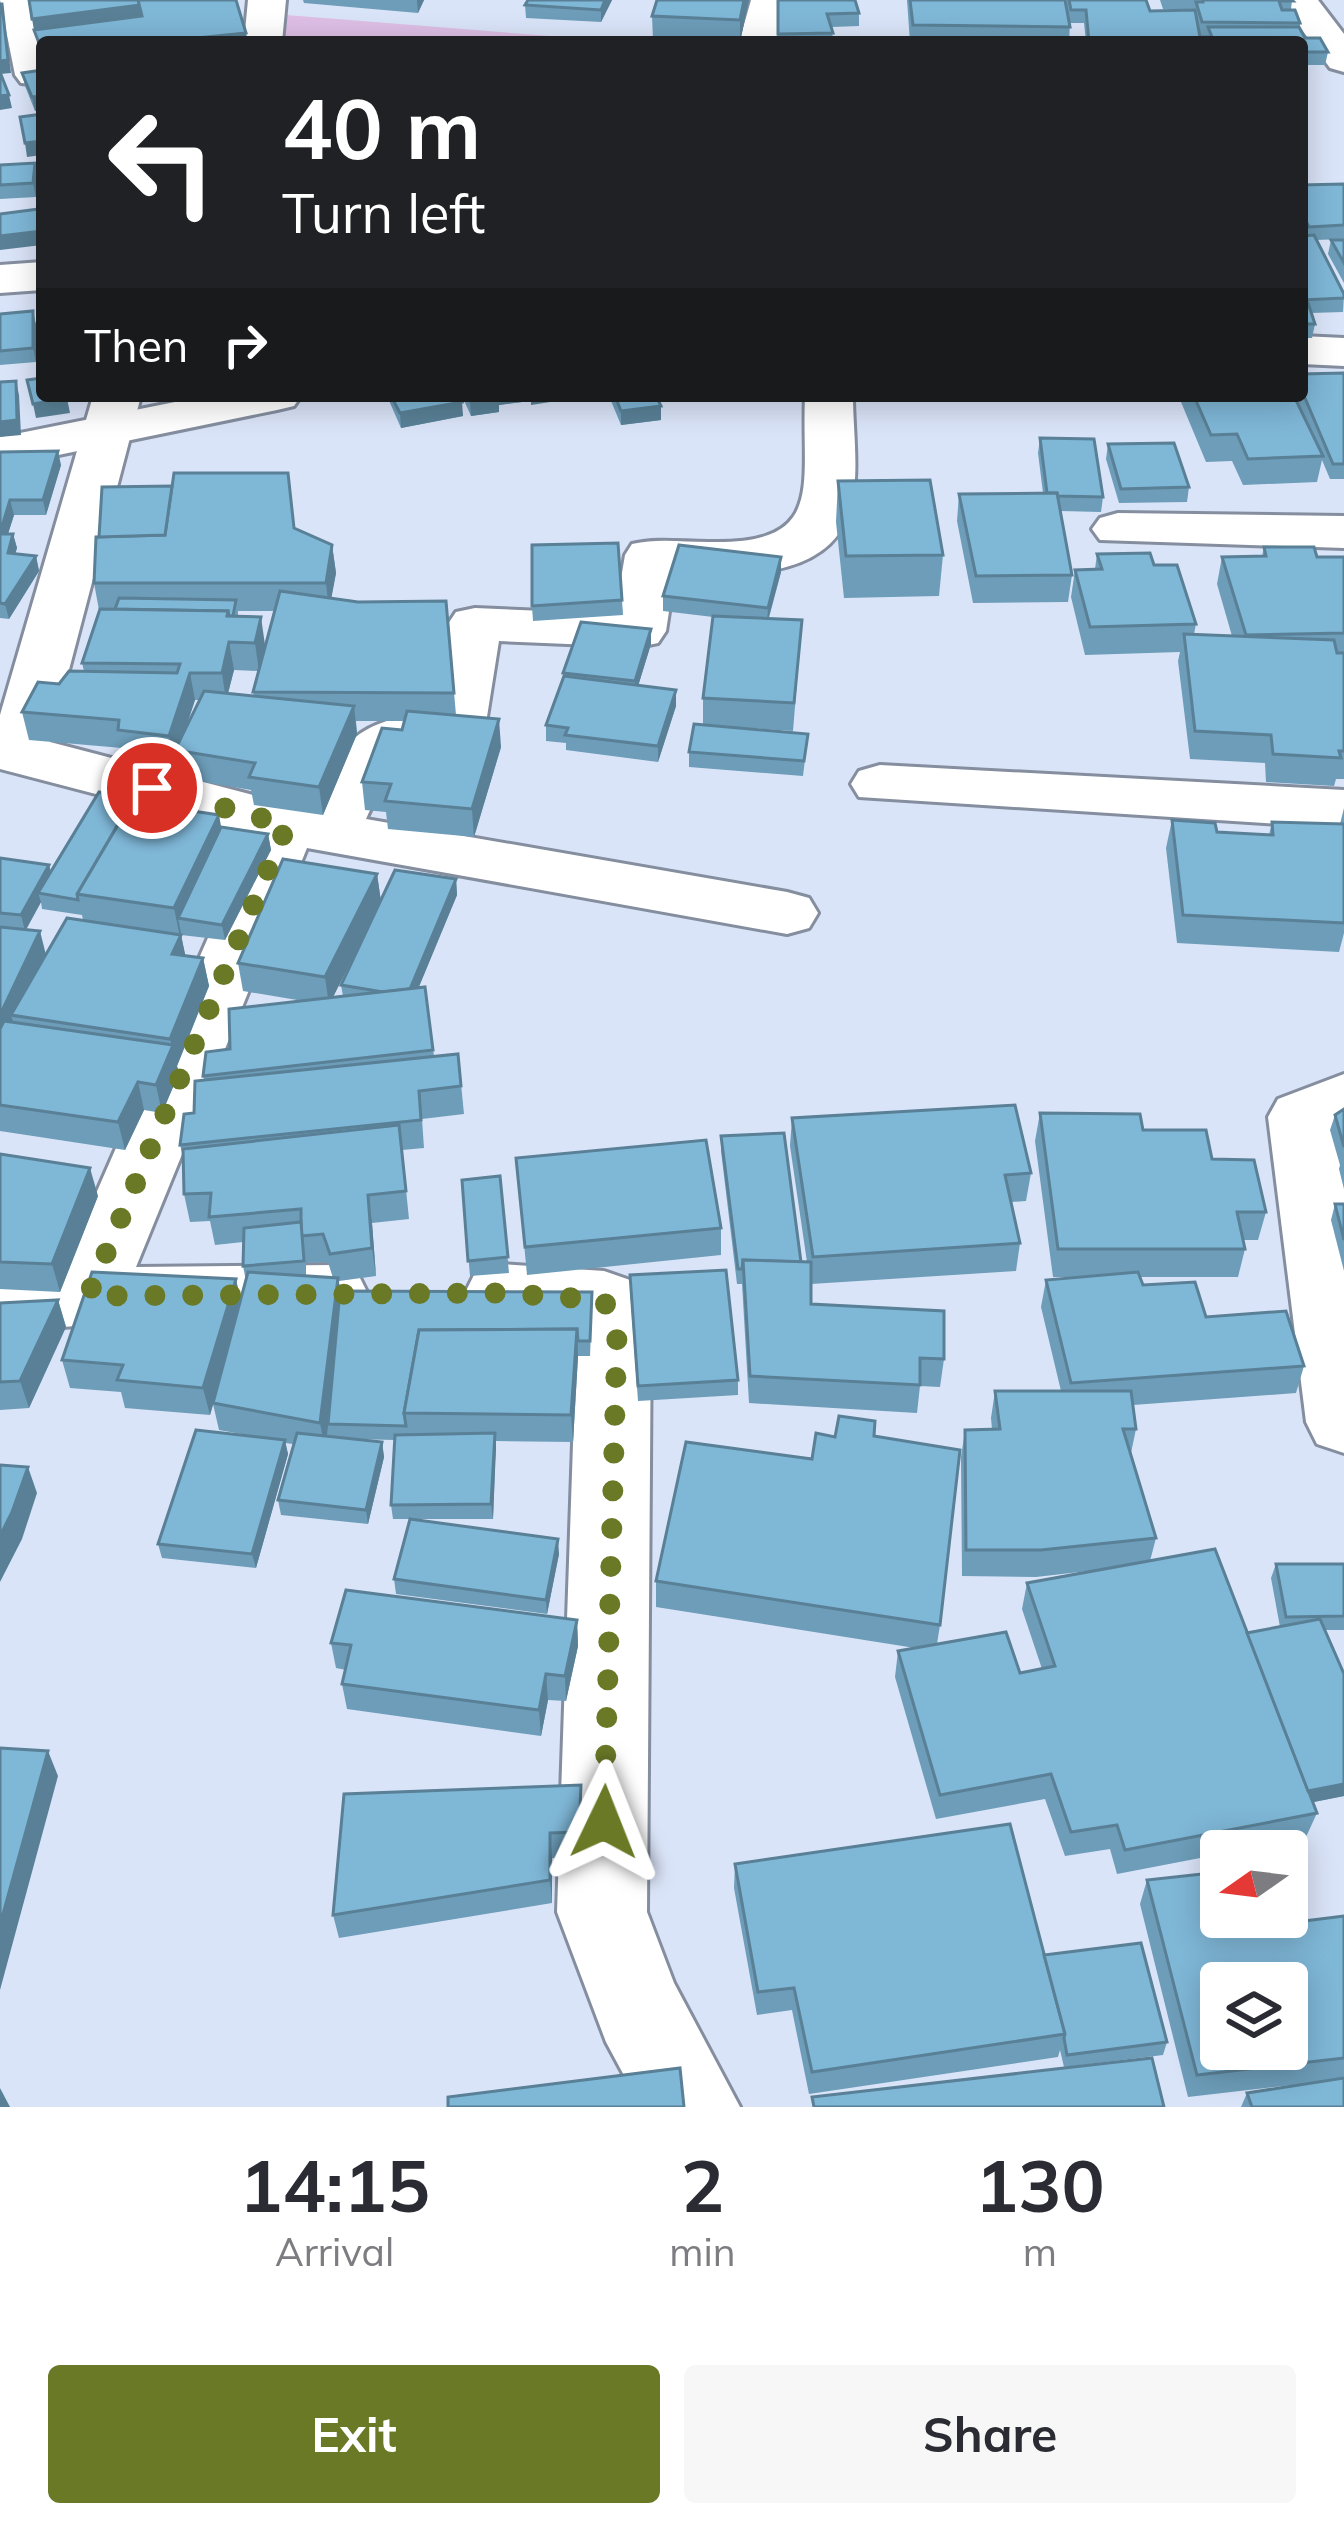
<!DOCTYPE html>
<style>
body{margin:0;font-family:Mulish,sans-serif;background:#f7f7f7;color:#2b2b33;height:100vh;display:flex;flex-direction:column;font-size:45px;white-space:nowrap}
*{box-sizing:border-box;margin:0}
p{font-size:39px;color:#7c7c81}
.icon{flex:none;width:66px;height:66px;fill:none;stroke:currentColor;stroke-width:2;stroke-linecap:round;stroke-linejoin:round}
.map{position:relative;height:2107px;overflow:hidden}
.details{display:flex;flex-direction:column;background:#fff;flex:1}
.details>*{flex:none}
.top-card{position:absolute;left:36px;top:36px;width:1272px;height:366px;border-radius:12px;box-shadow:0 6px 30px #0003;background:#202124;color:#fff;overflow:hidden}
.needle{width:78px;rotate:256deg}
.buttons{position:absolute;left:1200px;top:1830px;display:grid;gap:24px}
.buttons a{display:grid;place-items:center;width:108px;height:108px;border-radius:12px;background:#fff;box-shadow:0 6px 30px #0003;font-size:60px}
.pin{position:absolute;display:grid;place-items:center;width:102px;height:102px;color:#fff;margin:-51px;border:6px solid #fff;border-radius:50%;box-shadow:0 3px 12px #0007}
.me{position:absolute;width:132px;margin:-66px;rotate:2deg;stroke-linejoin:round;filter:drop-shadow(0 0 9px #0008)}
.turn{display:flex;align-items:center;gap:42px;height:252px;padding:0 48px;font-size:54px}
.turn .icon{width:156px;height:156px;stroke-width:2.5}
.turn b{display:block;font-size:84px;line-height:102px}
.then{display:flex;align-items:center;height:114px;padding:0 48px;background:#0003;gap:24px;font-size:45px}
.eta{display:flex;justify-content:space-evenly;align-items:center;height:204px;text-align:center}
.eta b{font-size:72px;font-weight:700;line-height:84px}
.primary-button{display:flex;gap:24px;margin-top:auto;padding:24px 48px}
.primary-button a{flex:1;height:138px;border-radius:12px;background:#697926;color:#fff;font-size:48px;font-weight:700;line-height:138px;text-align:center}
.primary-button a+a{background:#f7f7f7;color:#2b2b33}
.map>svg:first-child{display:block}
</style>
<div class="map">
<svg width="1344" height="2107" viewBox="0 0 1344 2107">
<rect width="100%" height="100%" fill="#dae4f8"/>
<!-- green -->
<path fill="#debee5" d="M286,15L550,36L549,42H276Z"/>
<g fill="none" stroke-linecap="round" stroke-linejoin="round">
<!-- street casing -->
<g stroke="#848e9f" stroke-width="6">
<g id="street">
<path d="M0,0H37L47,42H42V85L21,83L15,75Z"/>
<path d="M248,0H286L282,42H244Z"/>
<path d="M751,0H789L777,42H739Z"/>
<path d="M1280,0H1318L1344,34V72L1330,68Z"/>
<path d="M42,262V290L0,293V265Z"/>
<path d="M93,396H141L50,742L311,810C348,737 348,727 431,710L448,624L456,612L475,608L615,614L625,555L632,544C658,538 682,542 708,542C827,545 801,487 805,396H853C853,434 861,480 848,516C824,581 731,576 675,573L666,631L658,643L639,647L499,641L486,723L477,736C400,755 401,745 366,819L787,892L809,898L818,913L809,928L787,934L307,848L136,1267L332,1265L358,1274L368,1294L358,1314L332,1323L88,1325L0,1332V1274L63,1269L253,835L0,769V715Z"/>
<path d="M1118,513L1344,516V548L1100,540L1092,529L1100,518Z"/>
<path d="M880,765L1344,790V828L859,797L851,784L859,771Z"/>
<path d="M1344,1074V1127L1338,1130L1344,1171V1453L1317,1444L1306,1422L1268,1117L1278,1099Z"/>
<path d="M501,1264L604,1271L630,1280L651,1317L647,1912L674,1983L740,2107H641L606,2042L557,1912L577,1327L501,1322L475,1313L465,1293L475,1273Z"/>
</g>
</g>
<!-- secondary casing -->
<g stroke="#848e9f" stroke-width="6">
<g id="secondary">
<path d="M1302,336L1344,338V366L1302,364Z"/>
<path d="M205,396H301L294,406L277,410L0,467V437Z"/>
</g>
</g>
<!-- street -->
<use href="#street" fill="#fff" fill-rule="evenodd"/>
<!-- secondary -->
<use href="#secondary" fill="#fff" fill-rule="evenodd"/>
</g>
<!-- wall -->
<g fill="#6d9db9" fill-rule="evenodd">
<path d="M303,0H424L418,13L304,3Z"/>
<path d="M528,0H612L601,22L526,18L525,5Z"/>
<path d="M657,0H749L740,42L653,40L652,16Z"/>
<path d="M778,0L859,13V26L832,27L833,42H777Z"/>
<path d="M907,0H1146L1150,11H1195L1163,9L1160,0H1292L1291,10L1300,23V27L1305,38L1328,52L1325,65H1302V42H1086L1084,23H1070L1069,42H910Z"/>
<path d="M42,70V109L35,111L25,86L22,73Z"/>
<path d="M0,165L38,176L36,197L0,199Z"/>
<path d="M1344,184V239L1316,240L1344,294L1343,312L1311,313L1315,324L1312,338H1302V185Z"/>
<path d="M1331,240H1344V283L1328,254Z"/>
<path d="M33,311L36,325V362L0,365V314Z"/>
<path d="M1344,373V479H1330L1322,460L1317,482L1243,485L1232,461L1206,462L1181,402L1182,396H1294L1301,411L1295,396H1302V374Z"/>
<path d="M387,396H459L463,416L401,428Z"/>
<path d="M462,396H521L522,402L499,405V412L471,416Z"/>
<path d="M609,396H656L661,420L621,425Z"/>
<path d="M1040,438L1103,497L1101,512L1060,511L1072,575L1068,602L973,603L957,521L959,494L1043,493L1038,453Z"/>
<path d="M1108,444L1189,487L1187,502L1119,503L1106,459Z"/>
<path d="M0,452L61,465L46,515H14L8,534H13L17,548L15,553L36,556L39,571L9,619L0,618Z"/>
<path d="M838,481L943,555L939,596L844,598L836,522Z"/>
<path d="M332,545L336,573L331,598L358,602L446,601L456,715L501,747L474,837L388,829L386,812L365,810L362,782L402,730L404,721H356L357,734L323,815L254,805L251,790L181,778L177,757L174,764L124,758L122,748L29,740L22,712L59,684L84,671L82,663L99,610L94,583ZM238,611H275L261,660V617L238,616ZM234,670L259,671L253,696L228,693ZM195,700H199L186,727Z"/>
<path d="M1264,547L1317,557H1344V779H1336L1334,786L1266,782L1265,763L1190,759L1178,661L1180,652L1085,655L1071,597L1075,570L1095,569L1097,554L1196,624L1194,634L1232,636L1217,584L1222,557L1262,556Z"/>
<path d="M781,557V572L769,618L802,620L793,731L718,726L808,734L803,776L689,767V752L703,725V698L713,617L663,611V596Z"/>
<path d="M622,600L623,615L533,621L532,606Z"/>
<path d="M651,629V644L638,686L676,706L658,762L566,750V743L546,741V725L563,679V673Z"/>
<path d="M175,791L178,809L221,827L268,834L271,850L225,940L181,935L185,955L203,958L209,986L177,1066L179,1073L162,1113L144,1110L125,1150L0,1131V858L49,865L51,873L134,797ZM41,902L42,909L82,915L83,920L46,955L26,930Z"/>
<path d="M1344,808V933L1339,952L1177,943L1166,848L1172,820L1217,832L1269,835L1272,822L1340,824Z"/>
<path d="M377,874L381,901L456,879L457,895L418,988L425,987L434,1056L458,1054L464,1114L422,1119L424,1148L402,1150L409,1219L372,1223L376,1276L339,1281L340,1291L592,1307L590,1356H578L573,1442L496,1441L493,1519H393L391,1505L395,1440L353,1439L382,1442L384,1457L368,1524L281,1515L278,1500L293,1444L285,1443L288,1454L256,1568L162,1558L158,1544L247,1435L219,1430L213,1404L210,1415L125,1408L121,1392L70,1388L62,1360L236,1279L240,1301L246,1281L243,1266V1242L215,1245L210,1221L190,1222L184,1194L183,1156L180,1145L194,1113L204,1080L203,1076L230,1049L303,1001L243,991L238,963ZM369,925L341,985L343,996L333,997ZM328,1262L333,1278L306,1276V1263Z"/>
<path d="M1344,1109V1189L1339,1169L1340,1165L1330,1130L1335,1115Z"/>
<path d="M1040,1113L1143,1130L1212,1159L1266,1212L1258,1240H1243L1245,1249L1238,1277H1140L1143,1285L1304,1366L1296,1393L1133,1405L1136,1429L1131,1453L1156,1538L1150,1561L1247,1633L1280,1627L1271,1578L1276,1564H1344V1630H1325L1344,1674V1796L1313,1802L1317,1813L1306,1837L1236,1851H1221V1854L1117,1874L1110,1849L1065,1856L1045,1799L936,1819L895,1677L898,1651L915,1648L656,1607V1581L812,1459L874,1436L940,1625L937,1644L1020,1673L1042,1669L1022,1609L1027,1583L1097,1570L1036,1577L962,1576L961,1457L965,1430L992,1429L991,1418L995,1391H1061L1041,1307L1046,1280L1078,1277H1053L1035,1141Z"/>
<path d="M792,1118L1031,1173L1026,1201L1011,1202L1020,1243L1016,1271L811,1284V1304L944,1359L940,1387L920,1386L917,1413L749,1403L742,1284H737L721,1151V1136L801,1262H807L790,1146Z"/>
<path d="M0,1154L98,1196L60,1292L0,1289Z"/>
<path d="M516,1158L721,1228V1255L527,1275Z"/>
<path d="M500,1176L509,1273L470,1276L462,1180Z"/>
<path d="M1335,1204H1344V1271L1331,1220Z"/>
<path d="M630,1290L738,1380V1395L638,1401Z"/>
<path d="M58,1300L66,1327L29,1408L0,1410V1303Z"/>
<path d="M559,1554L547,1614L396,1594L394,1579Z"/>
<path d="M577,1620L578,1646L566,1701L548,1700L541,1736L347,1709L342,1684L346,1670L336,1668L331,1643Z"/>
<path d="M581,1785V1857L552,1858V1903L339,1938L333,1915Z"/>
<path d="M735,1864L1044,1956L1167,2042L1163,2055L1064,2067L1060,2050L1058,2057L809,2094L792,2010L757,2015L734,1888Z"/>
<path d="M1147,1880L1272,1925L1344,1916V2107H1241L1247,2093L1310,2083L1188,2097L1140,1904Z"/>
</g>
<!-- shaded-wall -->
<g fill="#598096">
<path d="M417,0H424L418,13Z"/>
<path d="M605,0H612L601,22V10Z"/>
<path d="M744,0H749L740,42V20Z"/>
<path d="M2,4L11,73L0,74V61Z"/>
<path d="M140,5L144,29L34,30L32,19Z"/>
<path d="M246,33L248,42H157Z"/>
<path d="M9,95L12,108L0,110V96Z"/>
<path d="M42,96V109L35,111L32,97Z"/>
<path d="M42,141V155L27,157L25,143Z"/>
<path d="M35,163L38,176L36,197L33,183Z"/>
<path d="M42,231V245L0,250V236Z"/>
<path d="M33,311L36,325V362L33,348Z"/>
<path d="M16,381L19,395L21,435L0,437V422Z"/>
<path d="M495,396H521L522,402L499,405V412L471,416L470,401Z"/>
<path d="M531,396H589L531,405Z"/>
<path d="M67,398L70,413L36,418L33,404Z"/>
<path d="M462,402L463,416L401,428L400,413Z"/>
<path d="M661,406V420L621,425V411Z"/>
<path d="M58,451L61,465L46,515L43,500Z"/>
<path d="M10,500L14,515L3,549L0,533Z"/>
<path d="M13,534L17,548L11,568L8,553Z"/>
<path d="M332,545L336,573L329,611L326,583Z"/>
<path d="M36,556L39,571L9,619L5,604Z"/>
<path d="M781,557V572L767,623L768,608Z"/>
<path d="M261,617L265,645L259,671L255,643Z"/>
<path d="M651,629V644L635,696V681Z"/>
<path d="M229,642L234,670L226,701L222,673Z"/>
<path d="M190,673L195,700L178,751L175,750L177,757L174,764L169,736Z"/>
<path d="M676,690V706L658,762V746Z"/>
<path d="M354,706L357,734L323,815L319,787Z"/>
<path d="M499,719L501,747L474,837L472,809Z"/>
<path d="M175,791L180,819L166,807Z"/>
<path d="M219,815L224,843L178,918L181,933L180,937L174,908Z"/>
<path d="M268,834L271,850L225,940L222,925Z"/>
<path d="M49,865L53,880L38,893L41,902L25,931L21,915Z"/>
<path d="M377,874L381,902L329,1005L325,977Z"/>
<path d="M456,879L457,895L409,1011L407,996Z"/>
<path d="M40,931L47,959L11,1015L15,1028L0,1061V1015Z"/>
<path d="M181,935L187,963L172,954Z"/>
<path d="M203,958L209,986L177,1066L179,1073L162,1113L156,1085L172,1046L170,1039Z"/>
<path d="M138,1082L144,1110L125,1150L118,1122Z"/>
<path d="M90,1168L98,1196L60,1292L52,1264Z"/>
<path d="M368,1195L372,1223L376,1276L372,1248Z"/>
<path d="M338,1278L343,1306L325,1450L320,1423Z"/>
<path d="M236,1279L242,1307L210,1415L203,1388Z"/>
<path d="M58,1300L66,1327L29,1408L20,1381Z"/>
<path d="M577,1329L578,1357L573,1442L571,1415Z"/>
<path d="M495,1433L496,1447L493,1519L491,1504Z"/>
<path d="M285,1440L288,1454L256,1568L252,1554Z"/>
<path d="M382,1442L384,1457L368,1524L366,1510Z"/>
<path d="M28,1467L37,1493L22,1539L0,1582V1536Z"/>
<path d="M558,1539L559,1554L547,1614L546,1600Z"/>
<path d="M577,1620L578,1646L566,1701L565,1676Z"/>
<path d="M546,1674L548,1700L541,1736L539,1710Z"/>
<path d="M48,1751L58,1776L0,1990V1925Z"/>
<path d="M1344,1784V1796L1294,1806L1300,1792Z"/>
<path d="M581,1785L582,1810L581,1857L579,1832Z"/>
<path d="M550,1833L552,1858V1903L550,1880Z"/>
<path d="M0,2088L10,2107H0Z"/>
</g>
<!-- building -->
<g fill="#7fb7d7" stroke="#598096" stroke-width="3" fill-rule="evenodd">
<path d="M29,0H138L140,5L32,19Z"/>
<path d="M138,0H236L246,33L157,42H42V51L34,30L142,16Z"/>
<path d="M528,0H605L601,10L525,5Z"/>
<path d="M657,0H744L740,20L652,16Z"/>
<path d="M778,0H855L859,13L827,14L833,33L778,34Z"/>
<path d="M910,0H1065L1070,27L913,25Z"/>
<path d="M1069,0H1146L1150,11L1195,10L1200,37H1210L1211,42H1089L1086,10H1071Z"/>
<path d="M1203,0H1292L1293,1H1279L1282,10H1295L1300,23L1202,22L1196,2H1203Z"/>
<path d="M0,4H2L8,60L0,61Z"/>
<path d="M1208,27H1299L1305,38H1320L1328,52H1302V42H1214Z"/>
<path d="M42,70V96L32,97L22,73Z"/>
<path d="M0,72L9,95L0,96Z"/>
<path d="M42,114V141L25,143L20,117Z"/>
<path d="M35,163L33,183L0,185V165Z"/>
<path d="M1344,184V225L1309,227L1302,214V185Z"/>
<path d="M39,209L42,231L0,236V214Z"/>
<path d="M1314,235L1344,294V298L1302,300V236Z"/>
<path d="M1331,240H1344V263Z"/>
<path d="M1302,303H1308L1315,324H1302Z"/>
<path d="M33,311V348L0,351V314Z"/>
<path d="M1344,373V464H1333L1302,391V374Z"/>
<path d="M42,378V396H67V398L33,404L27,380Z"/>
<path d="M16,381L17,420L0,422V382Z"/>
<path d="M391,396H459L462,402L400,413Z"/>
<path d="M468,396H498V397L470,401Z"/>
<path d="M615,396H656L661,406L621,411Z"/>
<path d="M1194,396H1294L1323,456L1248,459L1237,434L1211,435Z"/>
<path d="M1040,438L1094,439L1103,497L1058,496L1057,493H1047Z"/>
<path d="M1174,443L1189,487L1121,489L1108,444Z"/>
<path d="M58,451L43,500H10L0,533V452Z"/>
<path d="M174,473H288L294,528L332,545L326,583H94L96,537L165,535Z"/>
<path d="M930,480L943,555L846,556L838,481Z"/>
<path d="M172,486L165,535L99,537L102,487Z"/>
<path d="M1057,493L1072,575L976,576L959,494Z"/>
<path d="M0,534H13L8,553L36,556L5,604L0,603Z"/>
<path d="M618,543L622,600L532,606V545Z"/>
<path d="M679,545L781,557L768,608L663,596Z"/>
<path d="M1264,547H1314L1317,557H1344V633L1246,635L1222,557L1266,556Z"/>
<path d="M1150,553L1154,565H1177L1196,624L1090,627L1075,570L1102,569L1097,554Z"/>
<path d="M280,591L358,602L446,601L454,693L253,692Z"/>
<path d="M119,598L236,600L233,616H229L228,611L115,609Z"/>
<path d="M100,609L228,611L227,616L261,617L255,643L229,642L222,673H190L169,736L118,730L119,720L22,712L38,682L59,684L69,671L177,673L180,664L82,663Z"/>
<path d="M713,616L802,620L794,703L703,698Z"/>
<path d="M581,622L651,629L635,681L563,673Z"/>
<path d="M1184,634L1334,640L1337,653H1344V751H1339L1341,758L1273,754L1271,735L1195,731Z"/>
<path d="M564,676L676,690L658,746L565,735L568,728L546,725Z"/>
<path d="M204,691L354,706L319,787L249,777L255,763L175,750Z"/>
<path d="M407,711L499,719L472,809L385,801L391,784L362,782L382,728L402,730Z"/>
<path d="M694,724L808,734L804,761L689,752Z"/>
<path d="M141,786L175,791L166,807L219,815L174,908L77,894Z"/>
<path d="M99,792L134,797L77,894L78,900L38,893Z"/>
<path d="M1172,820L1215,823L1217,832L1273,835L1272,822L1344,824V923L1183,915Z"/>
<path d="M221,827L268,834L222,925L178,918Z"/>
<path d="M0,858L49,865L21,915L0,913Z"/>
<path d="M283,859L377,874L325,977L238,963Z"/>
<path d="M395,870L456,879L410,989L383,992L341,985Z"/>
<path d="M67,918L181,935L172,954L203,958L170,1039L11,1015Z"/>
<path d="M0,927L40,931L0,1015Z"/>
<path d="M425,987L433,1050L203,1076L206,1052L230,1049L229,1009Z"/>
<path d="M4,1021L173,1045L156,1085L138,1082L118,1122L0,1105V1029Z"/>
<path d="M458,1054L461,1086L419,1091L421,1120L180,1145L184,1114L194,1113L195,1081Z"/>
<path d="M1015,1105L1031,1173L1005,1175L1020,1243L813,1257L792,1118Z"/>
<path d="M1344,1109V1147L1335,1115Z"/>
<path d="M1040,1113L1140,1114L1143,1130H1206L1212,1159L1254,1160L1266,1212H1237L1245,1249H1058Z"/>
<path d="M399,1125L406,1191L368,1195L372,1248L330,1254L323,1234L301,1236V1209L209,1217L211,1193L184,1194L183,1149Z"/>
<path d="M784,1133L801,1262L743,1260L742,1269H738L721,1136Z"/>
<path d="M706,1140L721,1228L525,1247L516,1158Z"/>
<path d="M0,1154L90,1168L52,1264L0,1262Z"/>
<path d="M500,1176L508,1257L468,1261L462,1180Z"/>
<path d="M1335,1204H1344V1240Z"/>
<path d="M301,1222L304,1261L243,1266L244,1228Z"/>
<path d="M743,1260L811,1262V1304L944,1311V1359L920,1358V1385L750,1376Z"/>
<path d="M726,1270L738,1380L638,1386L630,1275Z"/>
<path d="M92,1272L236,1279L203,1388L117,1380L123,1365L62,1360Z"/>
<path d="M248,1272L338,1278L320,1423L213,1403Z"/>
<path d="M1138,1272L1143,1285L1195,1282L1206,1317L1286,1311L1304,1366L1071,1383L1046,1280Z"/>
<path d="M340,1291L592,1292L590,1341H578L577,1329L419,1330L404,1413L406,1426L328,1424Z"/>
<path d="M58,1300L20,1381L0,1382V1303Z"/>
<path d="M577,1329L571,1415L404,1413L419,1330Z"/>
<path d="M995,1391H1131L1136,1429H1123L1156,1538L1041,1550H966L965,1430L1000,1429Z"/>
<path d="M839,1416L875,1421L874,1436L960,1450L940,1625L656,1581L686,1442L812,1459L816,1433L835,1437Z"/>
<path d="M196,1430L285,1440L252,1554L158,1544Z"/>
<path d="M297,1433L382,1442L366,1510L278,1500Z"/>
<path d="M495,1433L491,1504L391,1505L395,1435Z"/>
<path d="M0,1465L28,1467L12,1512L0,1536Z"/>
<path d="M410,1519L558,1539L546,1600L394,1579Z"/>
<path d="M1215,1549L1317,1813L1125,1850L1117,1825L1071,1832L1051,1774L940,1795L898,1651L1006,1632L1020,1673L1055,1666L1027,1583Z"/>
<path d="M1276,1564H1344V1616L1286,1617Z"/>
<path d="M346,1590L577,1620L565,1676L546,1674L539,1710L342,1684L351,1645L331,1643Z"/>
<path d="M1320,1619L1344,1674V1784L1308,1791L1247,1633Z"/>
<path d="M0,1748L48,1751L0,1925Z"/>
<path d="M581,1785L579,1832L550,1833V1880L333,1915L344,1794Z"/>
<path d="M1010,1824L1065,2034L812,2072L794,1988L758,1992L735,1864Z"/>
<path d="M1221,1872V1917H1269L1272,1925L1344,1916V2058L1197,2075L1147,1880ZM1221,1983H1287V2049H1221Z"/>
<path d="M1141,1943L1167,2042L1067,2055L1064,2038L1065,2034L1044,1955Z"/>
<path d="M1152,2058L1164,2107H814L812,2097Z"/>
<path d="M680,2068L684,2107H448V2097Z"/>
<path d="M1344,2078V2107H1252L1247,2093Z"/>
</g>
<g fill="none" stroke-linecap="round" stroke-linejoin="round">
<!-- route -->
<path stroke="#697926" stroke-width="21" stroke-dasharray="0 37.8" d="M152,788L287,825L88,1296L501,1293L604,1300L617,1334L604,1822"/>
</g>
</svg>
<div class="buttons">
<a><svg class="needle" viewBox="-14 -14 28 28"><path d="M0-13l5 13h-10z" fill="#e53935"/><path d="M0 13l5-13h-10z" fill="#7c7c81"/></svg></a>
<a><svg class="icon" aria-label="layers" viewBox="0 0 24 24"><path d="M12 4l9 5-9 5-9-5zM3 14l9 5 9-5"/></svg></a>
</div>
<div class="pin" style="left:152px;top:788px;background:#d93025"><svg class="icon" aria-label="arrive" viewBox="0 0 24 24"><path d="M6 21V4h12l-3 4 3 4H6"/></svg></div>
<svg class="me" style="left:604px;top:1822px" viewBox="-20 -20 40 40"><path d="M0-17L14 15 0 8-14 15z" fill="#697926" stroke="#fff" stroke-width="4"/></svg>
<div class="top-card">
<div class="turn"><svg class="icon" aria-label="left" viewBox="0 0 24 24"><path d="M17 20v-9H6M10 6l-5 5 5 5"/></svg><div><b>40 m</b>Turn left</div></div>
<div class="then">Then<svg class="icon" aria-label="right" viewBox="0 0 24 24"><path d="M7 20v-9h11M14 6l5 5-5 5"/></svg></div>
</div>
</div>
<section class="details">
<div class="eta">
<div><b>14:15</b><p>Arrival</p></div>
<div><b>2</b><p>min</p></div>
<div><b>130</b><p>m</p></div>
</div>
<div class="primary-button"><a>Exit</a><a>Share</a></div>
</section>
